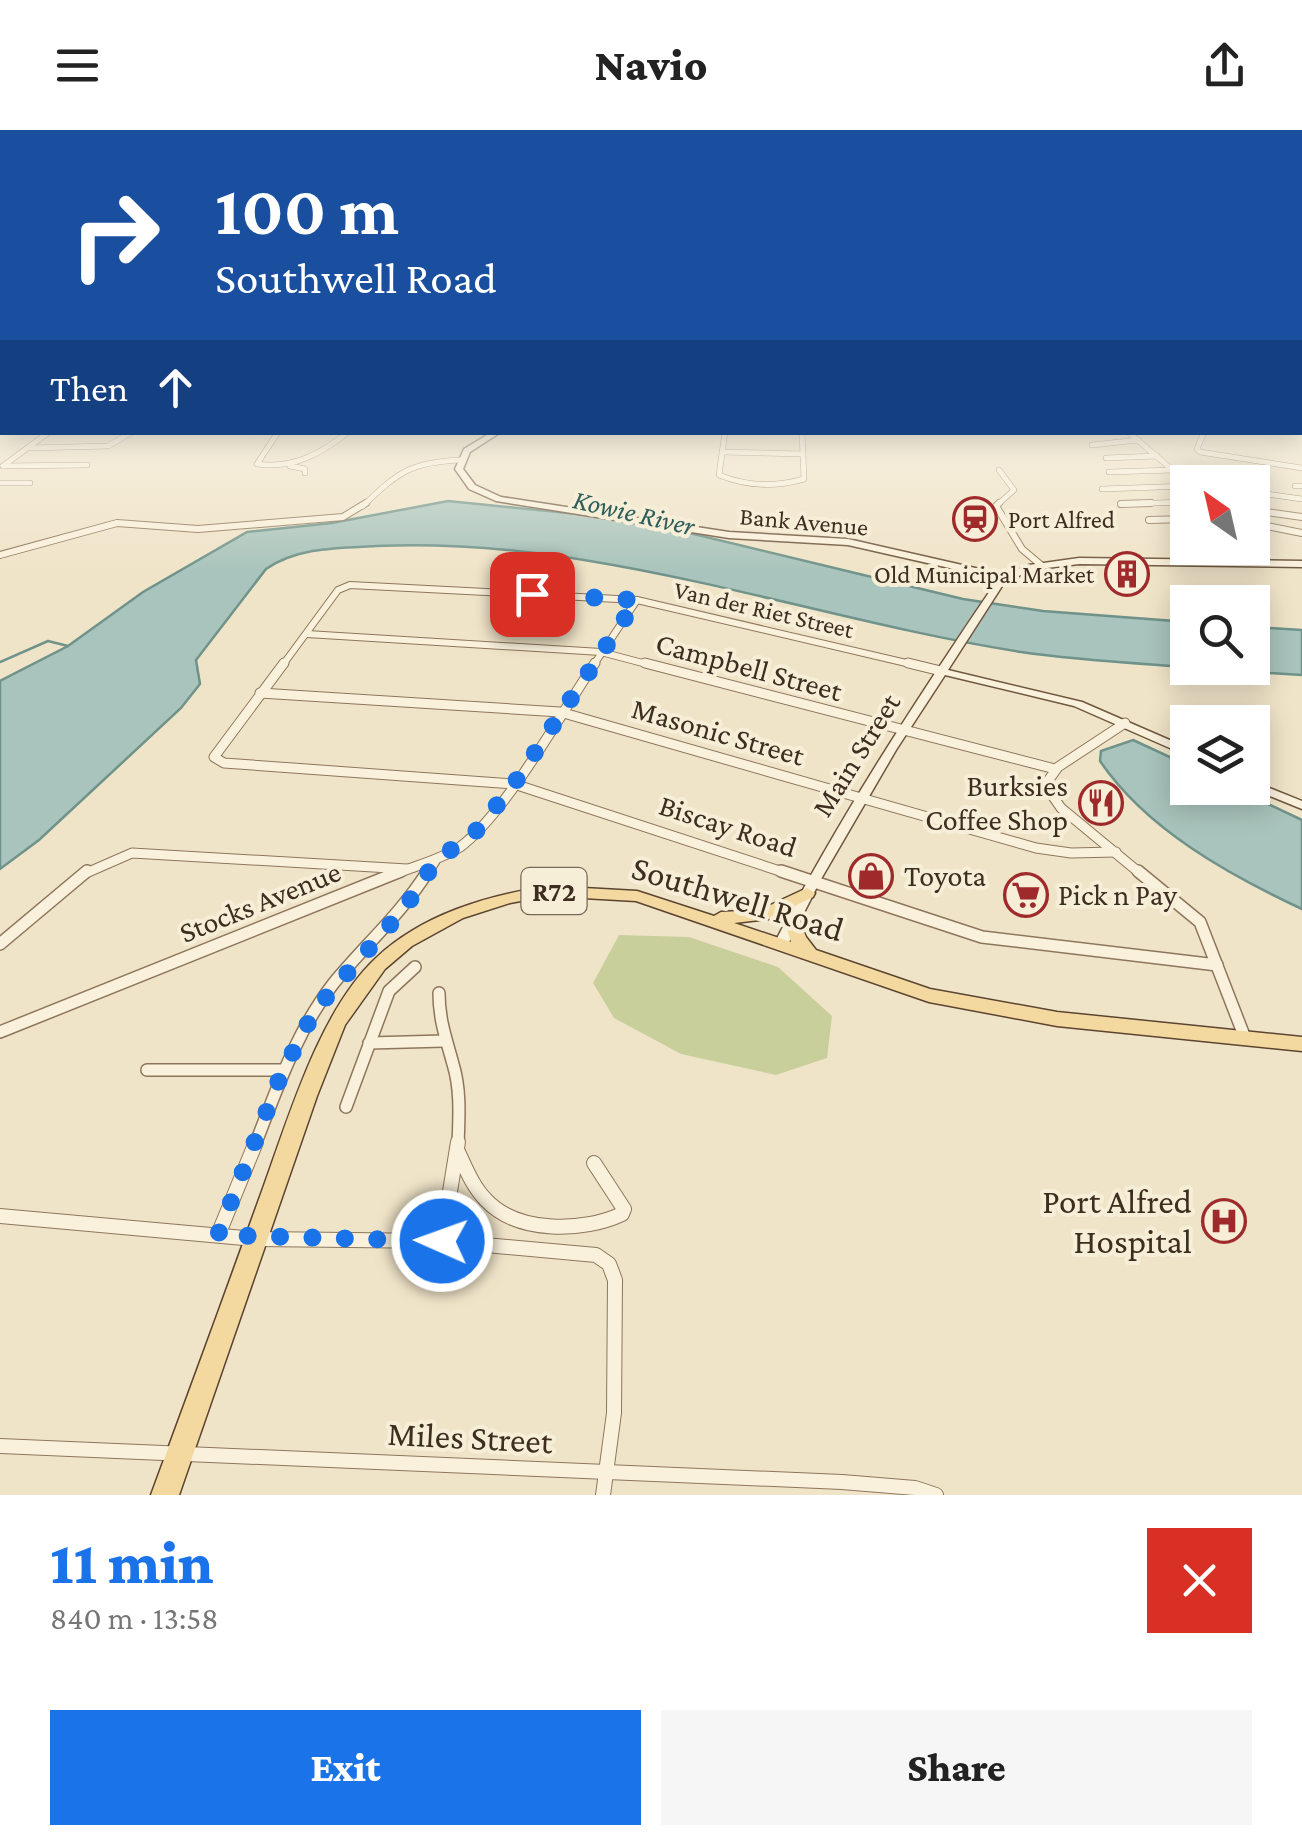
<!DOCTYPE html>
<meta charset="utf-8">
<style>
body{margin:0;font-family:"Crimson Pro",serif;background:#f6f6f6;color:#222;height:100vh;display:flex;flex-direction:column;font-size:38px;white-space:nowrap}
*{box-sizing:border-box;margin:0}
p{font-size:32px;color:#767676}
.icon{flex:none;width:55px;height:55px;fill:none;stroke:currentColor;stroke-width:2;stroke-linecap:round;stroke-linejoin:round}
.map{position:relative;height:1365px;overflow:hidden}
.drawer{display:flex;flex-direction:column;background:#fff;flex:1}
.drawer>*{flex:none}
.banner{position:absolute;left:0px;top:0px;width:1302px;height:305px;box-shadow:0 5px 25px #0003;background:#1a4fa0;color:#fff;overflow:hidden}
.needle{width:65px;rotate:326deg}
.tools{position:absolute;left:1170px;top:335px;display:grid;gap:20px}
.tools a{display:grid;place-items:center;width:100px;height:100px;border-radius:0px;background:#fff;box-shadow:0 5px 25px #0003;font-size:50px}
.pin{position:absolute;display:grid;place-items:center;width:85px;height:85px;color:#fff;margin:-42px;border-radius:20px;box-shadow:0 5px 15px #0006}
.me{position:absolute;width:110px;margin:-55px;rotate:272deg;stroke-linejoin:round;filter:drop-shadow(0 0 8px #0008)}
.turn{display:flex;align-items:center;gap:35px;height:210px;padding:0 50px;font-size:45px}
.turn .icon{width:130px;height:130px;stroke-width:2.5}
.turn b{display:block;font-size:70px;line-height:85px}
.then{display:flex;align-items:center;height:95px;padding:0 50px;background:#0003;gap:20px;font-size:38px}
.round{display:grid;place-items:center;flex:none;width:105px;height:105px;border-radius:0px;background:#f6f6f6}
.summary{display:flex;align-items:center;justify-content:space-between;height:170px;padding:0 50px}
h1{font-size:60px;font-weight:800;line-height:75px;color:#1a73e8}
.cta{display:flex;gap:20px;margin-top:auto;padding:20px 50px}
.cta a{flex:1;height:115px;border-radius:0px;background:#1a73e8;color:#fff;font-size:40px;font-weight:800;line-height:115px;text-align:center}
.cta a+a{background:#f6f6f6;color:#222}
header{display:flex;justify-content:space-between;align-items:center;height:130px;padding:0 50px;background:#fff;font-size:45px;font-weight:800}
.map>svg:first-child{display:block}
</style>
<header><svg class="icon" aria-label="menu" viewBox="0 0 24 24"><path d="M4 6h16M4 12h16M4 18h16"/></svg>Navio<svg class="icon" aria-label="share" viewBox="0 0 24 24"><path d="M12 15V3M7 8l5-5 5 5M5 13v7h14v-7"/></svg></header>
<div class="map">
<svg width="1302" height="1365" viewBox="0 0 1302 1365">
<rect width="100%" height="100%" fill="#f0e4c8"/>
<!-- green -->
<path fill="#c9cf9b" d="M619,805L689,807L778,837L832,886L827,928L776,945L681,924L614,888L593,853Z"/>
<!-- water -->
<g fill="#a9c4bc" stroke="#6f938a" stroke-width="2.5">
<path d="M448,371L608,387L673,399L963,469L1043,481L1187,492V537C1132,533 1076,530 1021,522C805,488 597,406 376,416C339,418 298,417 266,439L196,530L200,554L181,578L39,710L0,739V551L68,516L143,462L247,402L332,393Z"/>
<path d="M1253,497L1302,500V545L1189,538H1252Z"/>
<path d="M1133,610L1187,635L1188,658H1234L1302,690V779C1229,745 1146,699 1100,631L1101,621Z"/>
</g>
<g fill="none" stroke-linecap="round" stroke-linejoin="round">
<!-- stream -->
<path stroke="#6f938a" stroke-width="2.5" d="M0,532L48,511L68,516"/>
<!-- street-far4 casing -->
<g stroke="#8d765c" stroke-width="6">
<g id="street-far4">
<path d="M278,302L257,334C293,339 321,324 348,302"/>
<path d="M725,302L719,345C746,356 776,357 804,349L802,302"/>
<path d="M1128,302L1188,353"/>
<path d="M1204,302L1197,319L1200,322L1302,338"/>
<path d="M1092,315L1138,310"/>
<path d="M29,318L108,316L132,302"/>
<path d="M722,322L803,324"/>
<path d="M1106,328L1157,326"/>
<path d="M3,336L87,335"/>
<path d="M3,336L49,302"/>
<path d="M290,336L305,339V343"/>
<path d="M1109,342L1173,340"/>
<path d="M0,353H30"/>
<path d="M1295,356H1302"/>
<path d="M1102,359L1188,356"/>
<path d="M1252,362L1302,369"/>
<path d="M1121,374L1188,372"/>
<path d="M363,376C398,342 411,332 461,330"/>
<path d="M996,376L1014,360L999,340"/>
</g>
</g>
<!-- street-far3 casing -->
<g stroke="#8d765c" stroke-width="8">
<g id="street-far3">
<path d="M999,373L996,376L1022,419L1041,435"/>
<path d="M1121,374L1151,373"/>
<path d="M1252,380L1302,387"/>
<path d="M1149,390L1188,389"/>
<path d="M1252,393L1302,403"/>
<path d="M0,425L117,393L198,399L343,387L366,373"/>
<path d="M307,504L601,522L654,536"/>
<path d="M282,536L338,460L350,455L637,470L919,536"/>
<path d="M593,536L637,470"/>
</g>
</g>
<!-- street-far2 casing -->
<g stroke="#8d765c" stroke-width="11">
<g id="street-far2">
<path d="M284,533L214,627L224,633L514,654L789,744"/>
<path d="M645,533L1055,639"/>
<path d="M908,533L941,541"/>
<path d="M260,563L560,582L1036,718L1071,723L1116,722"/>
<path d="M1125,593L1058,637L1045,655L1061,678L1141,744"/>
<path d="M84,744L132,723L407,739"/>
<path d="M395,744C415,736 442,729 460,717C505,684 562,582 595,533"/>
<path d="M427,744L435,731"/>
</g>
</g>
<!-- street-far1 casing -->
<g stroke="#8d765c" stroke-width="14">
<g id="street-far1">
<path d="M781,741L982,807L1217,835"/>
<path d="M1138,741L1200,792L1245,908"/>
<path d="M0,814L87,741"/>
<path d="M439,863C439,890 446,908 453,934C461,960 459,987 458,1015"/>
<path d="M0,902L401,741"/>
<path d="M369,913L444,911"/>
<path d="M147,940H283"/>
<path d="M346,977L389,861L415,837"/>
<path d="M255,1015C277,959 296,902 333,854C365,815 401,784 428,741"/>
</g>
</g>
<!-- street casing -->
<g stroke="#8d765c" stroke-width="16">
<g id="street">
<path d="M458,1022C466,1039 473,1057 486,1070C518,1104 584,1102 622,1084L624,1079L594,1033"/>
<path d="M0,1086L255,1109L442,1111L596,1125L609,1134L615,1150L614,1283L603,1365"/>
<path d="M218,1105L256,1012"/>
<path d="M442,1111L458,1012"/>
<path d="M0,1316L842,1352L915,1358L936,1365"/>
</g>
</g>
<!-- secondary casing -->
<g stroke="#6f573f" stroke-width="3">
<g id="secondary">
<rect x="0" y="264" width="2" height="4"/>
<path d="M492,302H501L470,322L463,339L475,355L501,367L729,402L848,409L1006,445L1029,435L1079,428L1302,431V437L1079,434L1031,440L1004,453L948,540L1082,572L1188,618V626L1074,576L945,545L896,620L821,749L786,818H776L774,814C840,686 918,567 998,449L848,415L729,408L496,371L469,359L455,339L464,319Z"/>
<path d="M1252,651L1302,671V679L1250,658H1252Z"/>
</g>
</g>
<!-- primary casing -->
<g stroke="#5b4430" stroke-width="3">
<path id="primary" d="M548,756L637,761L714,786L721,782L760,780L807,758L815,763L813,767L769,789L734,793L791,812L785,793L787,789H799L806,807L816,820L930,859L1057,882L1302,907V921L1057,896L929,872L636,771L548,766L510,773L463,788L412,816L385,839L345,895L317,966L179,1365H151C187,1267 223,1170 258,1072C286,997 317,883 376,828C423,784 486,766 548,756Z"/>
</g>
<!-- street-far4 -->
<use href="#street-far4" stroke="#faf1dc" stroke-width="5"/>
<!-- street-far3 -->
<use href="#street-far3" stroke="#faf1dc" stroke-width="6"/>
<!-- street-far2 -->
<use href="#street-far2" stroke="#faf1dc" stroke-width="9"/>
<!-- street-far1 -->
<use href="#street-far1" stroke="#faf1dc" stroke-width="11"/>
<!-- street -->
<use href="#street" stroke="#faf1dc" stroke-width="14"/>
<!-- secondary -->
<use href="#secondary" fill="#faf1dc" fill-rule="evenodd"/>
<!-- primary -->
<use href="#primary" fill="#f3d9a0" fill-rule="evenodd"/>
</g>
<!-- sky -->
<linearGradient id="sky" x2="0" y2="1"><stop stop-color="#8fbad6"/><stop offset="0.57" stop-color="#f8f3e6"/><stop offset="1" stop-color="#f8f3e6" stop-opacity="0"/></linearGradient>
<rect width="1302" height="442" fill="url(#sky)"/>
<g fill="none" stroke-linecap="round" stroke-linejoin="round">
<!-- route -->
<path stroke="#1a73e8" stroke-width="18" stroke-dasharray="0 32.4" d="M442,1111L218,1105L281,945L315,880L404,779L437,729L472,706L514,654L637,470L532,464"/>
</g>
<!-- icons -->
<defs>
<g id="station-ring" transform="scale(2.25)"><circle r="9.5" fill="#f7eed8" stroke="#9e2a2b" stroke-width="1.5"/><path d="M-3-6H3Q5-6 5-4V2Q5 4 3 4L4.5 6H3L1.5 4h-3L-3 6H-4.5L-3 4Q-5 4-5 2V-4Q-5-6-3-6ZM-3.5-4v3h7v-3ZM-3.5 1v1.5H-2V1ZM2 1v1.5H3.5V1Z" fill="#9e2a2b"/></g>
<g id="building-ring" transform="scale(2.25)"><circle r="9.5" fill="#f7eed8" stroke="#9e2a2b" stroke-width="1.5"/><path d="M-4-6H4V6H1V3H-1V6H-4ZM-2.5-4.3h1.7v1.8h-1.7ZM.8-4.3h1.7v1.8H.8ZM-2.5-1h1.7V.8h-1.7ZM.8-1h1.7V.8H.8Z" fill="#9e2a2b"/></g>
<g id="restaurant-ring" transform="scale(2.25)"><circle r="9.5" fill="#f7eed8" stroke="#9e2a2b" stroke-width="1.5"/><path d="M-5-6h1v4h1v-4h1v4h1v-4h1v5L-1.5 .5V6h-2V.5L-5-1ZM5-6V6H3V1.5H1.5Q1.5-4 5-6Z" fill="#9e2a2b"/></g>
<g id="shop-ring" transform="scale(2.25)"><circle r="9.5" fill="#f7eed8" stroke="#9e2a2b" stroke-width="1.5"/><path d="M-5-2.5h2.3a2.7 3.5 0 0 1 5.4 0H5L5.5 6h-11ZM-1.5-2.5h3a1.5 2.3 0 0 0-3 0Z" fill="#9e2a2b"/></g>
<g id="supermarket-ring" transform="scale(2.25)"><circle r="9.5" fill="#f7eed8" stroke="#9e2a2b" stroke-width="1.5"/><path d="M-6-5.5h2.5l.6 2H6L4.5 2H-2.5L-4.4-4H-6ZM-1.5 3.2a1.3 1.3 0 1 0 .1 0ZM3 3.2a1.3 1.3 0 1 0 .1 0Z" fill="#9e2a2b"/></g>
<g id="hospital-ring" transform="scale(2.25)"><circle r="9.5" fill="#f7eed8" stroke="#9e2a2b" stroke-width="1.5"/><path d="M-5-5h3v3.5h4V-5h3V5h-3V1.5h-4V5h-3Z" fill="#9e2a2b"/></g>
</defs>
<g fill-rule="evenodd">
<use href="#station-ring" x="975" y="389"/>
<use href="#building-ring" x="1127" y="444"/>
<use href="#restaurant-ring" x="1101" y="673"/>
<use href="#shop-ring" x="871" y="746"/>
<use href="#supermarket-ring" x="1026" y="765"/>
<use href="#hospital-ring" x="1224" y="1091"/>
</g>
<g text-anchor="middle" stroke-width="8" stroke-linejoin="round" paint-order="stroke">
<!-- far-poi labels -->
<g font-size="25" fill="#3d2e20" stroke="#f7eed8" text-anchor="start">
<text x="1008" y="398">Port Alfred</text>
<text x="1094" y="453" text-anchor="end">Old Municipal Market</text>
</g>
<!-- far-street labels -->
<g font-size="25" fill="#3d2e20" stroke="#f7eed8">
<text transform="translate(804 391) rotate(5)" y="9">Bank Avenue</text>
<text transform="translate(764 479) rotate(13)" y="9">Van der Riet Street</text>
</g>
<!-- far-water labels -->
<g font-size="28" font-style="italic" fill="#2f5d5a" stroke="#f7eed8">
<text transform="translate(634 382) rotate(13)" y="10">Kowie River</text>
</g>
<!-- shield labels -->
<rect fill="#f7eed8" stroke="#756857" stroke-width="2.5" x="521.5" y="738" width="65" height="46" rx="8"/>
<g font-size="28" font-weight="bold" fill="#3d2e20">
<text x="554" y="771">R72</text>
</g>
<!-- street labels -->
<g font-size="30" fill="#3d2e20" stroke="#f7eed8">
<text transform="translate(749 537) rotate(15)" y="10">Campbell Street</text>
<text transform="translate(718 602) rotate(16)" y="10">Masonic Street</text>
<text transform="translate(856 625) rotate(-58)" y="10">Main Street</text>
<text transform="translate(728 696) rotate(18)" y="10">Biscay Road</text>
<text transform="translate(260 772) rotate(-22)" y="10">Stocks Avenue</text>
</g>
<!-- poi labels -->
<g font-size="30" fill="#3d2e20" stroke="#f7eed8" text-anchor="start">
<text x="1068" y="666" text-anchor="end">Burksies<tspan x="1068" dy="34">Coffee Shop</tspan></text>
<text x="904" y="756">Toyota</text>
<text x="1058" y="775">Pick n Pay</text>
</g>
<!-- near-street labels -->
<g font-size="35" fill="#3d2e20" stroke="#f7eed8">
<text transform="translate(738 768) rotate(17)" y="12">Southwell Road</text>
<text transform="translate(470 1307) rotate(3)" y="12">Miles Street</text>
</g>
<!-- near-poi labels -->
<g font-size="35" fill="#3d2e20" stroke="#f7eed8" text-anchor="end">
<text x="1192" y="1083">Port Alfred<tspan x="1192" dy="40">Hospital</tspan></text>
</g>
</g>
</svg>
<div class="tools">
<a><svg class="needle" viewBox="-14 -14 28 28"><path d="M0-13l5 13h-10z" fill="#e53935"/><path d="M0 13l5-13h-10z" fill="#767676"/></svg></a>
<a><svg class="icon" aria-label="search" viewBox="0 0 24 24"><circle cx="10" cy="10" r="6"/><path d="M15 15l6 6"/></svg></a>
<a><svg class="icon" aria-label="layers" viewBox="0 0 24 24"><path d="M12 4l9 5-9 5-9-5zM3 14l9 5 9-5"/></svg></a>
</div>
<div class="pin" style="left:532px;top:464px;background:#d93025"><svg class="icon" aria-label="arrive" viewBox="0 0 24 24"><path d="M6 21V4h12l-3 4 3 4H6"/></svg></div>
<svg class="me" style="left:442px;top:1111px" viewBox="-20 -20 40 40"><circle r="17" fill="#1a73e8" stroke="#fff" stroke-width="3"/><path d="M0-11L8 9 0 5-8 9z" fill="#fff"/></svg>
<div class="banner">
<div class="turn"><svg class="icon" aria-label="right" viewBox="0 0 24 24"><path d="M7 20v-9h11M14 6l5 5-5 5"/></svg><div><b>100 m</b>Southwell Road</div></div>
<div class="then">Then<svg class="icon" aria-label="ahead" viewBox="0 0 24 24"><path d="M12 20V5M6 11l6-6 6 6"/></svg></div>
</div>
</div>
<section class="drawer">
<div class="summary"><div><h1>11 min</h1><p>840 m · 13:58</p></div><a class="round" style="background:#d93025;color:#fff"><svg class="icon" aria-label="close" viewBox="0 0 24 24"><path d="M6 6l12 12M18 6L6 18"/></svg></a></div>
<div class="cta"><a>Exit</a><a>Share</a></div>
</section>
